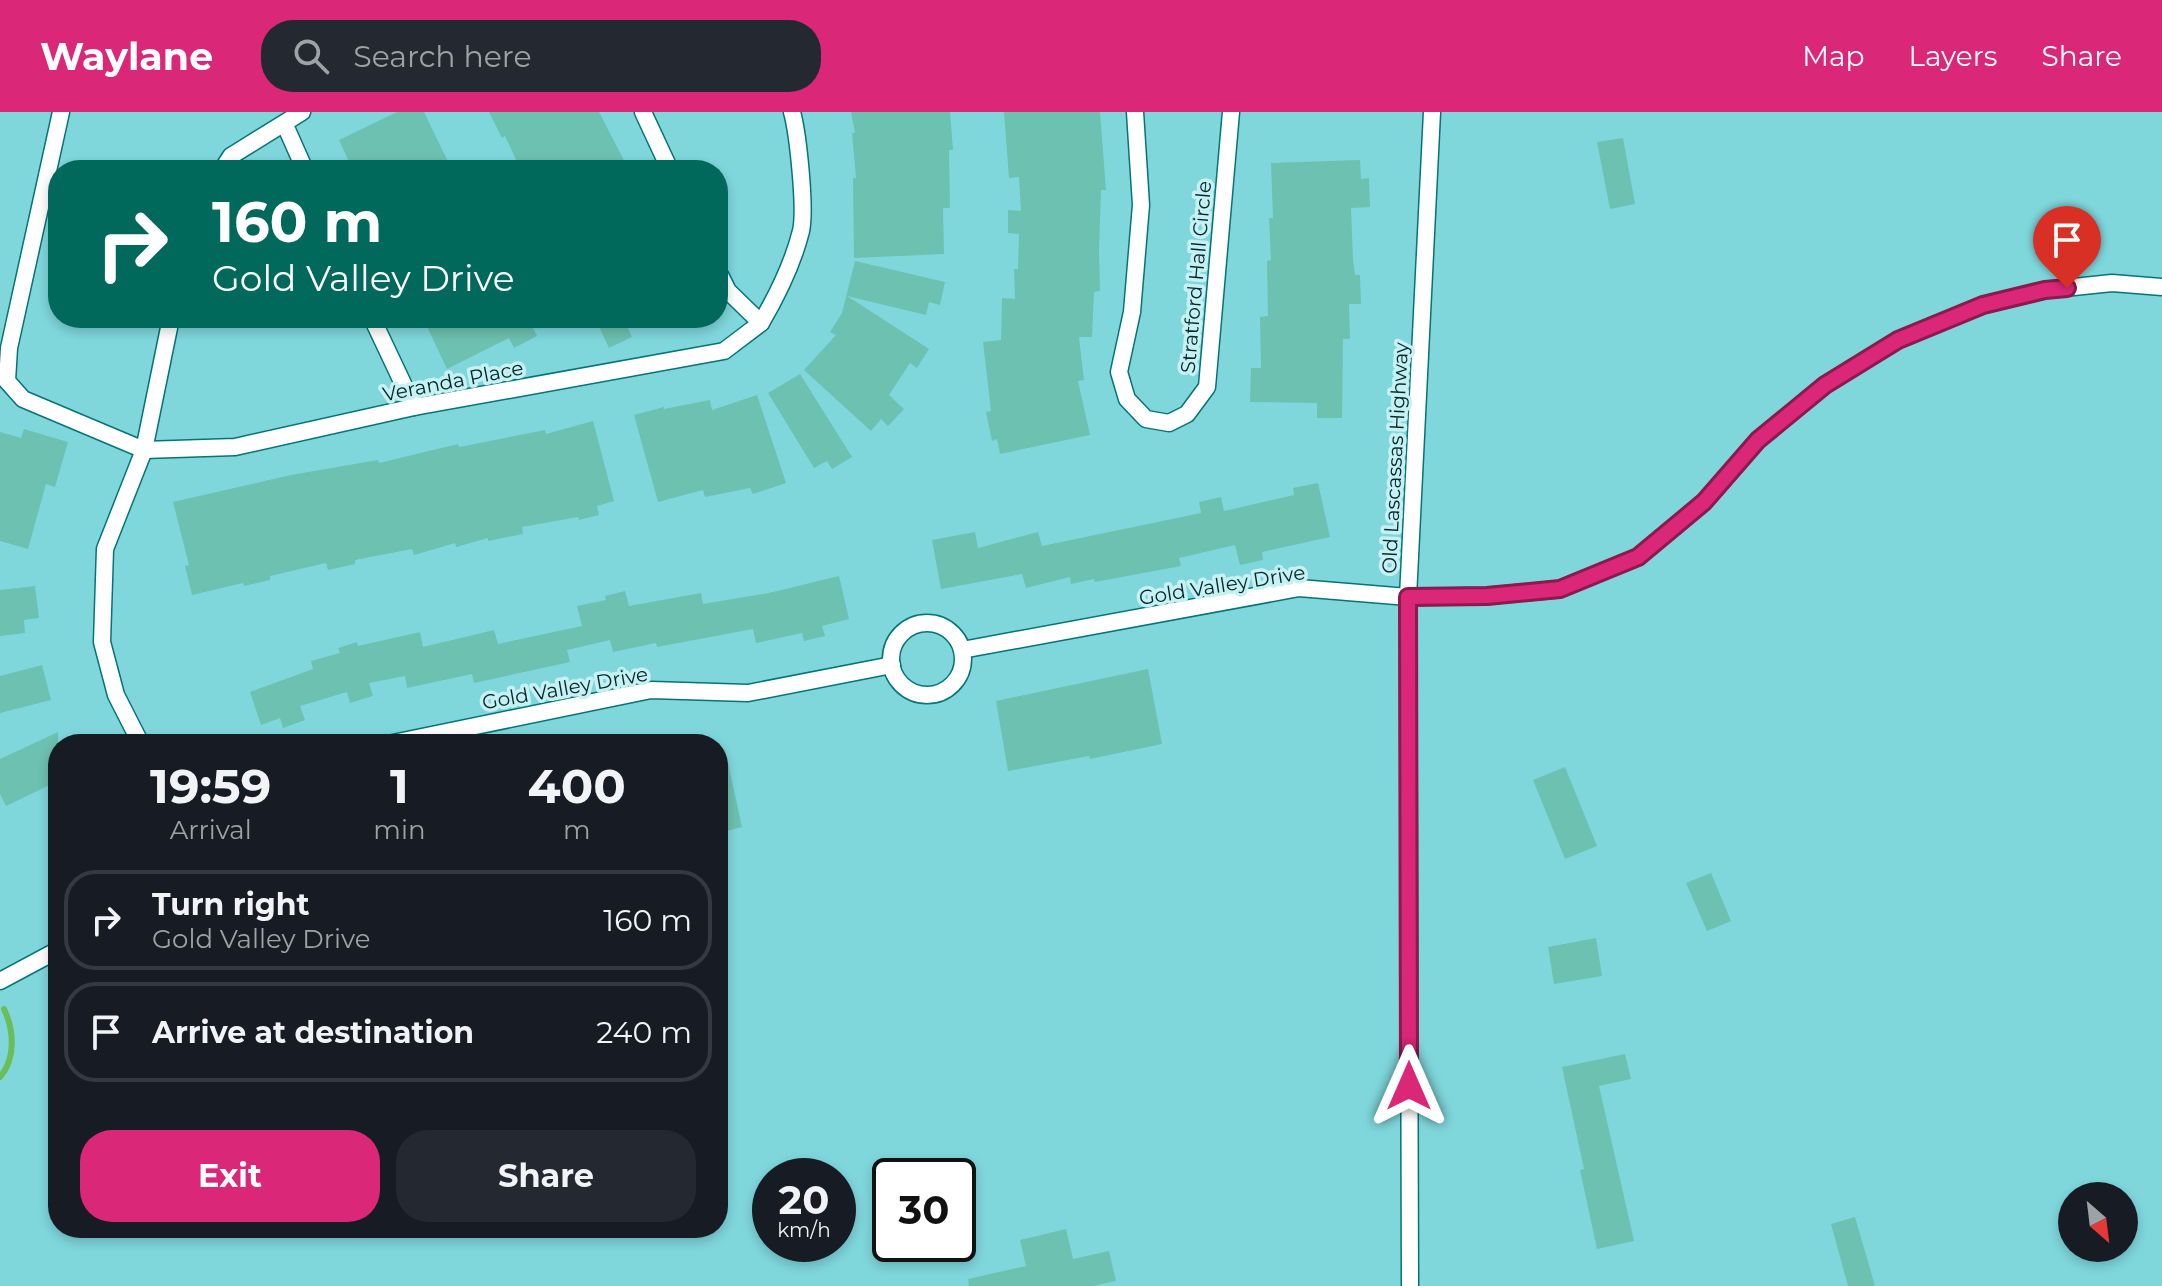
<!DOCTYPE html>
<style>
body{margin:0;font-family:Montserrat,sans-serif;background:#242831;color:#f1f3f6;height:100vh;display:flex;flex-direction:column;font-size:30px;white-space:nowrap}
*{box-sizing:border-box;margin:0}
p{font-size:26px;color:#9ea1a6}
.icon{flex:none;width:44px;height:44px;fill:none;stroke:currentColor;stroke-width:2;stroke-linecap:round;stroke-linejoin:round}
.map{position:relative;flex:1;overflow:hidden}
.details{position:absolute;left:48px;top:622px;width:680px;height:504px;display:flex;flex-direction:column;background:#171b24;border-radius:32px;box-shadow:0 4px 12px #0003}
.details>*{flex:none}
.banner{position:absolute;left:48px;top:48px;width:680px;height:168px;border-radius:32px;box-shadow:0 4px 12px #0003;background:#00695c;color:#fff;overflow:hidden}
.needle{width:52px;rotate:152deg}
.controls{position:absolute;left:2058px;top:1070px;display:grid;gap:16px}
.controls a{display:grid;place-items:center;width:80px;height:80px;border-radius:50%;background:#171b24;box-shadow:0 4px 12px #0003;font-size:40px}
.speed{position:absolute;left:752px;top:1046px;display:flex;gap:16px;font-size:40px;font-weight:700;text-align:center}
.speed>*{display:grid;place-content:center;width:104px;height:104px;border-radius:50%;background:#171b24;box-shadow:0 4px 12px #0003;line-height:1}
.speed small{font-size:20px;font-weight:400}
.speed .limit{border:4px solid #111;border-radius:12px;background:#fff;color:#111}
.pin{position:absolute;display:grid;place-items:center;width:68px;height:68px;color:#fff;margin:-82px -34px;border-radius:50% 50% 50% 0;rotate:-45deg;box-shadow:0 0 8px #0007}
.pin .icon{rotate:45deg}
.me{position:absolute;width:88px;margin:-44px;rotate:0deg;stroke-linejoin:round;filter:drop-shadow(0 0 6px #0008)}
.turn{display:flex;align-items:center;gap:28px;height:168px;padding:0 32px;font-size:36px}
.turn .icon{width:104px;height:104px;stroke-width:2.5}
.turn b{display:block;font-size:56px;line-height:68px}
.eta{display:flex;justify-content:space-evenly;align-items:center;height:136px;text-align:center}
.eta b{font-size:48px;font-weight:700;line-height:56px}
.cta{display:flex;gap:16px;margin-top:auto;padding:16px 32px}
.cta a{flex:1;height:92px;border-radius:32px;background:#db2777;color:#fff;font-size:32px;font-weight:700;line-height:92px;text-align:center}
.cta a+a{background:#242831;color:#f1f3f6}
ul{padding:0;list-style:none}
li{display:flex;align-items:center;gap:24px;height:100px;margin:0 16px 12px;padding:0 16px;border:4px solid #363941;border-radius:32px}
li div{flex:1}
li b{display:block;font-size:30px}
li em{font-style:normal}
header{display:flex;align-items:center;gap:48px;box-sizing:border-box;height:112px;padding:0 40px;background:#db2777;color:#fff}
header strong{font-size:38px}
nav{display:flex;gap:44px;margin-inline-start:auto;font-size:28px}
.search{width:560px;height:72px;background:#242831;display:flex;align-items:center;gap:20px;box-sizing:border-box;padding:0 28px;border-radius:32px;color:#9ea1a6;font-size:30px}
.map>svg:first-child{display:block}
</style>
<header>
<strong>Waylane</strong>
<div class="search"><svg class="icon" aria-label="search" viewBox="0 0 24 24"><circle cx="10" cy="10" r="6"/><path d="M15 15l6 6"/></svg>Search here</div>
<nav><a>Map</a><a>Layers</a><a>Share</a></nav>
</header>
<div class="map">
<svg width="2162" height="1174" viewBox="0 0 2162 1174">
<rect width="100%" height="100%" fill="#7fd7dc"/>
<g fill="none" stroke-linecap="round" stroke-linejoin="round">
<!-- stream -->
<path stroke="#6bbd5a" stroke-width="6" d="M0,965C16,947 14,918 4,897"/>
</g>
<!-- building -->
<g fill="#6dc1b1">
<path d="M397,0H424L452,58H353L339,28Z"/>
<path d="M489,0H599L629,58H521L505,24L502,26Z"/>
<path d="M851,0H950L953,38H949L950,96H943L944,142L854,146L853,66H856L852,21H855Z"/>
<path d="M1004,0H1100L1106,78H1101L1099,139L1100,179L1094,180L1092,225H1079L1084,268L1078,269L1090,323L1000,342L997,327L992,329L986,300L991,299L983,230L1001,228L1002,186L1015,187L1014,157H1018L1019,122L1008,121V98L1021,99L1019,65L1009,66Z"/>
<path d="M1623,26L1635,92L1610,97L1597,30Z"/>
<path d="M1360,48L1361,67L1369,66L1370,95L1351,96L1353,147L1355,163H1360L1361,192H1349L1350,227H1343L1342,306H1317V291L1250,290L1251,256H1261L1260,205L1268,204L1267,149L1271,148L1269,106H1273L1271,51Z"/>
<path d="M855,149L945,170L940,193L929,190L926,203L847,184L929,237L917,256L910,251L889,283L904,297L888,314L881,307L871,319L804,258L836,223L830,220L842,201Z"/>
<path d="M423,206H528L537,224L514,236L509,226L447,257Z"/>
<path d="M595,206H623L632,225L609,236Z"/>
<path d="M800,262L852,345L832,357L827,349L814,356L768,281Z"/>
<path d="M757,283L786,371L753,382L750,376L705,385L703,378L658,390L634,303L664,295V297L710,288L712,298Z"/>
<path d="M593,309L614,389L597,394L599,403L579,408L578,405L522,415L523,422L488,429V426L456,435L455,431L414,443L412,437L355,448V452L328,458L326,451L270,464V468L244,474L243,471L192,483L185,454L189,453L173,390L291,363L378,348L379,351L458,332L459,335L545,318L546,322Z"/>
<path d="M24,317L68,330L55,375L46,372L28,437L0,429V320L21,326Z"/>
<path d="M1318,371L1330,425L1262,440L1263,448L1240,453L1235,433L1179,446L1181,454L1095,470L1094,467L1071,472L1070,465L1026,476L1022,462L941,477L932,428L975,420L978,436L1038,420L1042,434L1201,401L1199,390L1221,385L1224,399L1294,383L1293,376Z"/>
<path d="M839,464L849,507L822,514L825,524L804,529L802,521L756,531L753,517L657,535L656,531L613,540L610,528L567,538L570,550L474,571L472,562L407,576L405,564L369,571L373,584L350,591L347,580L300,594L305,608L283,616L280,606L261,613L250,580L313,557L311,549L340,541L338,536L357,530L358,534L420,520L423,535L494,518L498,532L582,514L577,494L606,488L605,484L625,479L629,494L701,481L703,492L769,481Z"/>
<path d="M35,474L39,506L24,508L25,521L0,524V478Z"/>
<path d="M42,553L51,588L0,601V564Z"/>
<path d="M1148,557L1162,632L1090,647L1089,644L1008,659L996,589Z"/>
<path d="M58,620V669L6,694L0,682V647Z"/>
<path d="M725,637L742,715L718,721V638Z"/>
<path d="M1565,655L1597,734L1565,747L1533,668Z"/>
<path d="M1711,761L1731,809L1707,819L1686,771Z"/>
<path d="M1596,826L1602,864L1554,872L1548,835Z"/>
<path d="M1625,942L1631,967L1599,974L1634,1129L1597,1137L1580,1058L1584,1057L1562,955Z"/>
<path d="M1855,1105L1875,1174H1848L1831,1112Z"/>
<path d="M1066,1117L1073,1147L1109,1139L1116,1169L1092,1174H969L968,1167L1026,1154L1020,1128Z"/>
</g>
<g fill="none" stroke-linecap="round" stroke-linejoin="round">
<!-- minor casing -->
<g stroke="#047479" stroke-width="19">
<g id="minor">
<path d="M61,0L9,236L7,269L23,287L144,338L235,335L414,295L724,239L761,211"/>
<path d="M643,0L670,58"/>
<path d="M1135,0L1141,93L1132,200L1119,260L1127,287L1146,307L1169,311L1187,302L1207,275L1231,0"/>
<path d="M285,13L305,58"/>
<path d="M222,58L231,44L302,0"/>
<path d="M718,159L728,179L761,211C778,182 793,151 801,119C806,97 798,22 792,0"/>
<path d="M372,206L414,295"/>
<circle cx="927" cy="547" r="36"/>
<path d="M962,538L1299,476L1408,485L1487,484L1560,477L1638,445L1704,390L1758,328L1825,273L1898,228L1983,193L2045,178L2112,171L2162,175"/>
<path d="M141,632L116,583L102,530L105,437L144,338L171,206"/>
<path d="M388,632L651,578L748,581L892,553"/>
<path d="M0,869L58,838"/>
<path d="M1410,1174L1408,485L1432,0"/>
</g>
</g>
<!-- minor -->
<use href="#minor" stroke="#fff" stroke-width="16"/>
</g>
<g fill="none" stroke-linecap="round" stroke-linejoin="round">
<!-- route casing -->
<g stroke="#8e194d" stroke-width="20">
<path id="route" d="M1409,974L1408,485L1487,484L1560,477L1638,445L1704,390L1758,328L1825,273L1898,228L1983,193L2045,178L2067,176"/>
</g>
<!-- route -->
<use href="#route" stroke="#db2777" stroke-width="14"/>
</g>
<g text-anchor="middle" stroke-width="7" stroke-linejoin="round" paint-order="stroke">
<!-- street labels -->
<g font-size="20" fill="#00282a" stroke="#c7f0f2">
<text transform="translate(1196 165) rotate(-85)" y="7">Stratford Hall Circle</text>
<text transform="translate(453 269) rotate(-11)" y="7">Veranda Place</text>
<text transform="translate(1395 346) rotate(-87)" y="7">Old Lascassas Highway</text>
<text transform="translate(1222 473) rotate(-9)" y="7">Gold Valley Drive</text>
<text transform="translate(565 576) rotate(-10)" y="7">Gold Valley Drive</text>
</g>
</g>
</svg>
<div class="controls">
<a><svg class="needle" viewBox="-14 -14 28 28"><path d="M0-13l5 13h-10z" fill="#e53935"/><path d="M0 13l5-13h-10z" fill="#9ea1a6"/></svg></a>
</div>
<div class="speed"><div>20<small>km/h</small></div><div class="limit">30</div></div>
<div class="pin" style="left:2067px;top:176px;background:#d93025"><svg class="icon" aria-label="arrive" viewBox="0 0 24 24"><path d="M6 21V4h12l-3 4 3 4H6"/></svg></div>
<svg class="me" style="left:1409px;top:974px" viewBox="-20 -20 40 40"><path d="M0-17L14 15 0 8-14 15z" fill="#db2777" stroke="#fff" stroke-width="4"/></svg>
<div class="banner">
<div class="turn"><svg class="icon" aria-label="right" viewBox="0 0 24 24"><path d="M7 20v-9h11M14 6l5 5-5 5"/></svg><div><b>160 m</b>Gold Valley Drive</div></div>
</div>
<section class="details">
<div class="eta">
<div><b>19:59</b><p>Arrival</p></div>
<div><b>1</b><p>min</p></div>
<div><b>400</b><p>m</p></div>
</div>
<ul>
<li><svg class="icon" aria-label="right" viewBox="0 0 24 24"><path d="M7 20v-9h11M14 6l5 5-5 5"/></svg><div><b>Turn right</b><p>Gold Valley Drive</p></div><em>160 m</em></li>
<li><svg class="icon" aria-label="arrive" viewBox="0 0 24 24"><path d="M6 21V4h12l-3 4 3 4H6"/></svg><div><b>Arrive at destination</b></div><em>240 m</em></li>
</ul>
<div class="cta"><a>Exit</a><a>Share</a></div>
</section>
</div>
